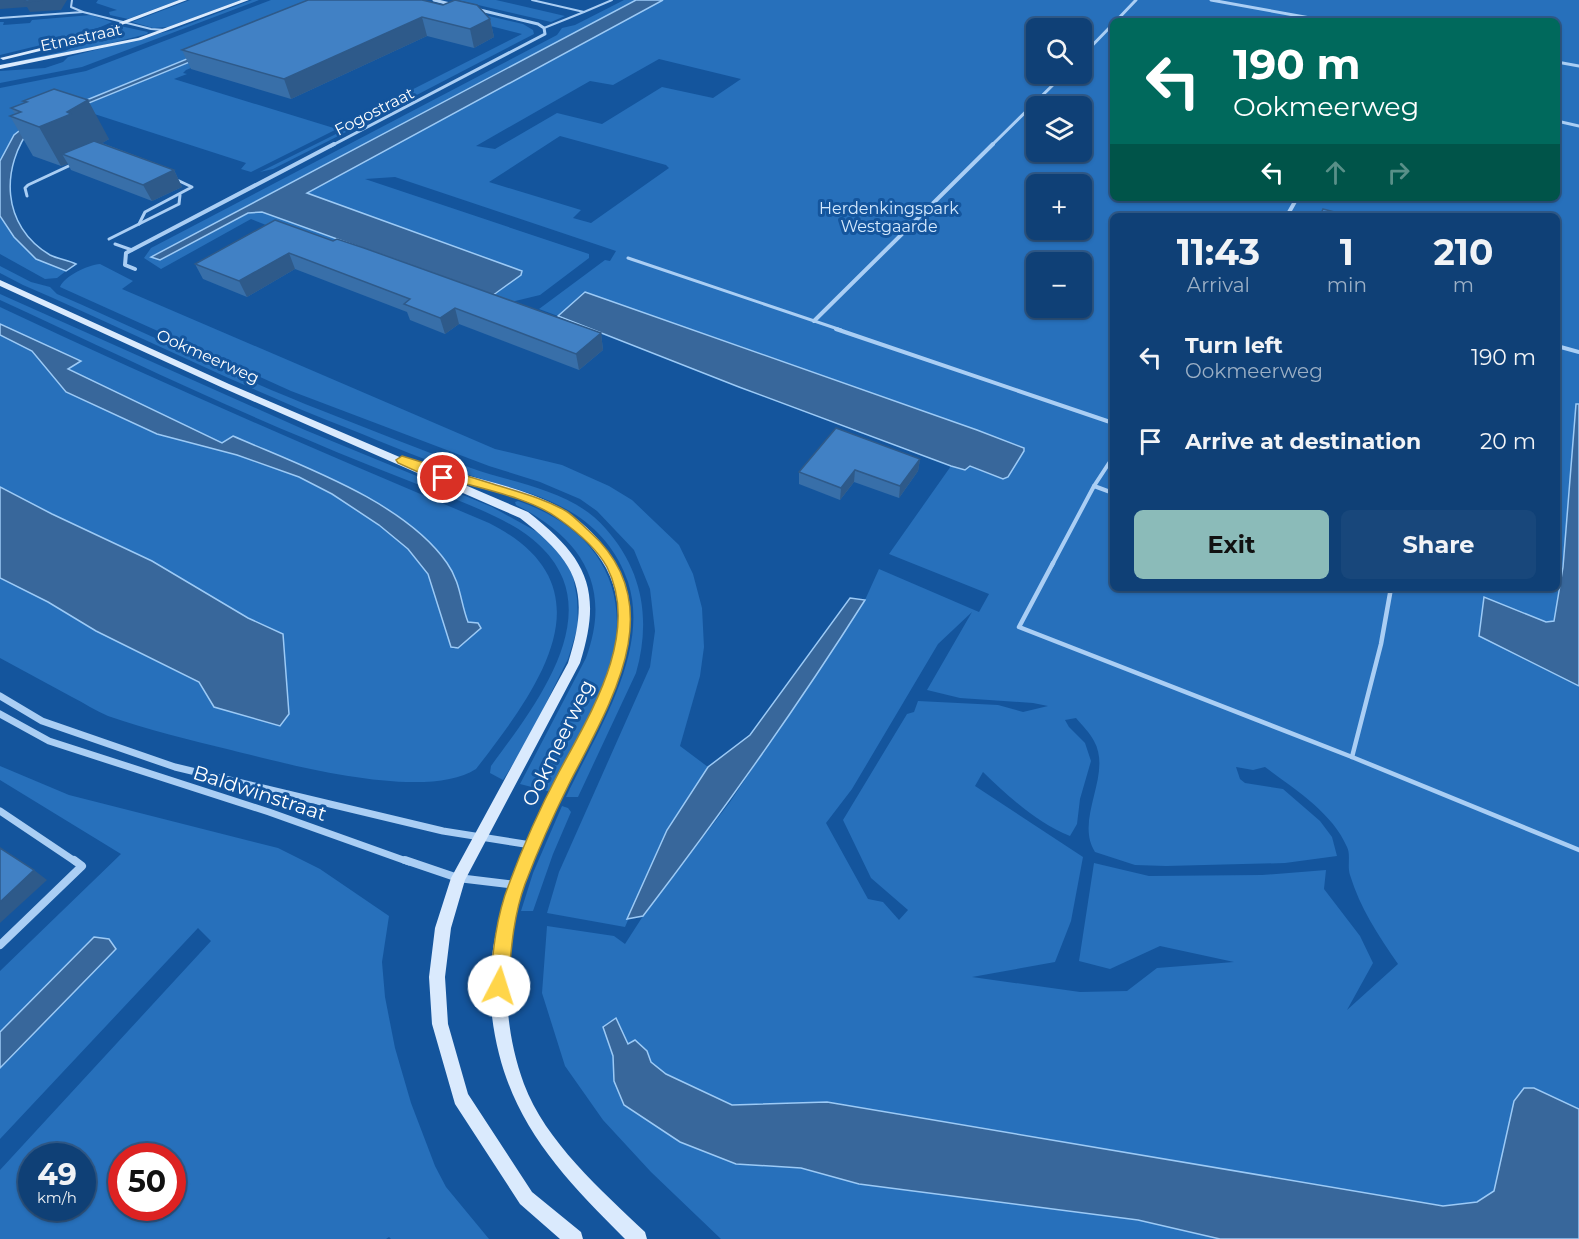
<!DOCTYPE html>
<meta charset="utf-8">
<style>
body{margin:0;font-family:Montserrat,sans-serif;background:#18477b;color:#f1f3f6;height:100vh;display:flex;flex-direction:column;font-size:22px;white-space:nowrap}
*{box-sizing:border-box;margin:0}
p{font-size:20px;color:#9bafc5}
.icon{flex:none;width:33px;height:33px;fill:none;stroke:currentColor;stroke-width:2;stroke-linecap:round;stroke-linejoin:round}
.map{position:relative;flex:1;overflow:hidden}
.side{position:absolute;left:1110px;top:213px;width:450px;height:378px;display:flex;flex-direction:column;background:#0f4076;border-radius:9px;box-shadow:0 2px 4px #0004,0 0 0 2px #2f5988}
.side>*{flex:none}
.guide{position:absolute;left:1110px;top:18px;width:450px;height:183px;border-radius:9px;box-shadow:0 2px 4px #0004,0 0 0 2px #2f5988;background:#00695c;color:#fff;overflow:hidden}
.tools{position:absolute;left:1026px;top:18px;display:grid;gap:12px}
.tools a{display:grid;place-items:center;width:66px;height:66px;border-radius:9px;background:#0f4076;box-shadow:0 2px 4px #0004,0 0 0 2px #2f5988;font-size:30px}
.speed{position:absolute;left:18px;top:1143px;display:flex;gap:12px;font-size:30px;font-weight:700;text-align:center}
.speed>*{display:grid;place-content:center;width:78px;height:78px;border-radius:50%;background:#0f4076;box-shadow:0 2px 4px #0004,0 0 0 2px #2f5988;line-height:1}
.speed small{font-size:15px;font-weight:400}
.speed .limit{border:9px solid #d22;background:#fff;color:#111}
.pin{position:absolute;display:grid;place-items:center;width:51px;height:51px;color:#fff;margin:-26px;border:3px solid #fff;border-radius:50%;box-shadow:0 2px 6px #0007}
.me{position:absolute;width:66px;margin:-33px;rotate:5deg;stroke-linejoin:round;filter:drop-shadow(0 0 4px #0008)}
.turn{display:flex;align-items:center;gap:21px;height:126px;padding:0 24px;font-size:27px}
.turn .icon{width:78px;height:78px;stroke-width:2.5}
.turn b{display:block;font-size:42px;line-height:51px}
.lanes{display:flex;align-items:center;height:57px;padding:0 24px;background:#0003;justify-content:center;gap:30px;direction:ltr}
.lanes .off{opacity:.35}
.eta{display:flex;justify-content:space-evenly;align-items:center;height:102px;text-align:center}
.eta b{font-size:36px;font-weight:700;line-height:42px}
.cta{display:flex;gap:12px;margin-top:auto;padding:12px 24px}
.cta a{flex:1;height:69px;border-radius:9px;background:#8bbbb9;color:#111;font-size:24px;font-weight:700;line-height:69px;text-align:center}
.cta a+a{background:#18477b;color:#f1f3f6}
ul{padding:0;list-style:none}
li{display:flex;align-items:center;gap:18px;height:84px;padding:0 24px}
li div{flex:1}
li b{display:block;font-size:22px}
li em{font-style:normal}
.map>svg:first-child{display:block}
</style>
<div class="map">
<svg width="1579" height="1239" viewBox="0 0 1579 1239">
<rect width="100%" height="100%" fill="#14559d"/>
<!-- green -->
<g fill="#2770bb" fill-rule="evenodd">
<path d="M98,0H179L128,19L110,15L109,12L117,10L96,3Z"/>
<path d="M190,0H241L168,27L153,28L132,22Z"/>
<path d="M252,0H259L82,67L0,83V71L45,68L63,62L68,57L173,30Z"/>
<path d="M271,0H331L28,124L14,135L0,161V88L86,71Z"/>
<path d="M342,0H354L186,70L183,73L187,74L174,79L337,129L251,172L241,169L246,163L82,110L80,107Z"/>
<path d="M389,0H420L523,24L533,30L534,34L382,113L364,114L522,34Z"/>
<path d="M457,0H496L565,16L551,22Z"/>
<path d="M624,0H636L152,256L254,211L262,212L377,253L306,193L663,0H1579V1109L1535,1088L1514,1101L1494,1191L1477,1202L1443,1206L827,1102L732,1105L666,1074L628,1044L616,1018L603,1027L613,1056L614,1081L680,1142L736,1164L801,1168L859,1184L1138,1220L1220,1239H721L651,1172L603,1120L565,1066L542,993L547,926L614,936L625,944L643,916L730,802L865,600L879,569L979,612L989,594L889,554L951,466L965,470L969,466L1002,479L1024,448L588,293H585L558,316L539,309L605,260L610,261L616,251L395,177L365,179L589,254V258L540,295L479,310L251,219L161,269L144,258L151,248L557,35L562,28L575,25ZM1113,21H1557V198H1113ZM1036,28H1082V74H1036ZM659,59L741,79L713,98L662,87L602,124L557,113L495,149L476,146L590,81L613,85ZM1036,106H1082V152H1036ZM560,136L666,165L669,168L591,223L573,218L581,210L489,182ZM1036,184H1082V230H1036ZM1113,216H1557V588H1113ZM1036,262H1082V308H1036ZM972,612L927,690L960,698L1033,703L1048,706L1023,712L998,705L918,701L914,712L907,714L843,820L871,878L908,910L899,920L883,902L868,899L826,823L852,789L938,644ZM1076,718C1082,725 1090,733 1094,741C1113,775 1074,819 1095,852L1135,865L1166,866L1285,863L1337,856L1332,837L1320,821L1283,789L1245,783L1240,779L1236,767L1253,770L1265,767C1294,789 1332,812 1347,847C1351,855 1347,866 1350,875C1360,908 1378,935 1398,964L1347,1010L1373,963L1360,936L1324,889L1326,870L1262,875L1149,876L1094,863L1079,961L1110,969L1160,946L1234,962L1157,968L1127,991L1080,992L972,977L1055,962L1071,921L1083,857L975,786L983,772C1008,796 1038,824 1070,836L1077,824L1080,799L1091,761L1085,743L1069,727L1065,720Z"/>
<path d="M91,15L112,22L82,35L0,55V22H4L3,25L30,23L32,20Z"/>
<path d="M120,26L148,32L147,34L99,46L0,65L65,51Z"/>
<path d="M352,126L350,130L273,169L260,172Z"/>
<path d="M0,216L36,259L66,271L57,278L45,279L0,254Z"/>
<path d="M100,264L133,281L122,289L495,449L562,465L609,486L632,500L679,545L693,574L702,608L704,647L700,676L680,746L708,767L667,830L625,927L547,913L559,872L650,667L655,631L650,589L634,550L597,511L580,499L540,482L489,466L291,391L60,287C64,276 88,265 100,264Z"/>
<path d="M0,266L31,282L50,287L57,294C145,332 233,376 323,411C372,430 421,450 471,468C516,484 573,490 606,529C643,571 651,620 636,673L578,797H566C595,734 651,652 628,582C618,552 598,528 571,512C541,493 505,487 472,476C430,462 389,445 347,428C237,385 132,332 23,285L0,273Z"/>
<path d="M0,294L305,430L492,507L541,534L563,557L573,576L577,598L578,626L568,659L553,689L528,740L503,780L490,773L491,766C525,719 588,642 563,579C554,556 535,539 515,527C489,512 460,501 432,490C390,473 347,457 306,439C202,396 102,347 0,300Z"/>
<path d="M0,307C161,383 325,454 489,523C616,587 537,690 476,769C426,802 287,764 231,750C190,740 148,730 108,716C96,711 84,703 72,697C48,684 24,671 0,658V578L48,602L96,631L199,682L214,707L283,634L248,618L152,561L52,514L0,487V335L32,351L66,392L157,434L237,455L299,477L332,494L380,525L408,549L428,574L451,647L454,649L478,623L468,622L411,527L340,483L233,437L222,443L68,369L80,361L0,324Z"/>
<path d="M518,501C600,529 636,593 607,677C594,717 570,755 551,792L520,784L586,658C613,585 580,537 516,505L515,502Z"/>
<path d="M0,766L69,795L278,848L320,869L389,916L382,962L385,997L395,1048L411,1103L435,1166L446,1187L489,1239H391L389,1237L386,1239H0V1170L211,941L198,928L0,1139V1068L116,949L94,938L0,1032V971L121,854L0,780ZM32,1156H82V1208H32ZM122,1156H172V1208H122Z"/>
<path d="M562,806L568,808L571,812L553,854L533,911H521L533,873Z"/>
</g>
<!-- water -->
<g fill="#38679b" stroke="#9ccaf6" stroke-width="1.5">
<path d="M331,0H342L32,126C0,167 1,226 50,255C58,259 68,260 76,264L66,271L36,259L14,237L0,216V161L14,135L28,124Z"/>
<path d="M636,0H663L307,193L522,271L521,275L496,293L493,295L262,212L248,213L160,260L151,257Z"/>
<path d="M585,292L977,430L1024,448V451L1008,477L1003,479L970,466L965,470L951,466L739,387L558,316Z"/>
<path d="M0,324L81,361L68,369L222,443L233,436C299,465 404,501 447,563C461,583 460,601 468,622L478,623L481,628L458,648L451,647L428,574L408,549L379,525L332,494L299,477L237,455L157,434L66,392L32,351L0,335Z"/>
<path d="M1576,404H1579V686L1479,636L1484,597L1546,622L1554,621L1563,567Z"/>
<path d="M0,487L52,514L152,561L248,618L283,634L289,714L280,726L214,707L199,682L96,631L48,602L0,578Z"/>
<path d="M850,598L865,600C796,709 721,814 643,916L627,919L667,830L708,767L750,735Z"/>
<path d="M94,937L109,939L116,949L0,1068V1032Z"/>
<path d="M616,1018L628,1044L635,1040L647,1051L651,1062L666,1074L732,1105L827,1102L1443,1206L1477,1202L1494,1191L1514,1101L1524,1088H1534L1579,1109V1239H1220L1138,1220L859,1184L801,1168L736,1164L680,1142L624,1105L614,1081L613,1056L603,1027Z"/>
</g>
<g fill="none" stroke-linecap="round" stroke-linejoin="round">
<!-- lane-far3 -->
<g stroke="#aacef4" stroke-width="2">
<path d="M532,0L584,12L544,28"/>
<path d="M83,12L151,29L165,30"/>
<path d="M584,12L612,0"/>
<path d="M0,18L83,12L71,7L72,0"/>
</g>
<!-- lane-far2 -->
<g stroke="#aacef4" stroke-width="3">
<path d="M27,196L25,188L28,185L73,164"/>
<path d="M139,224L145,212L192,187L175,179"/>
<path d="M109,239L179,204L180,195"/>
<path d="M115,244L132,250"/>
<path d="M628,258L841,330"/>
</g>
<!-- lane-far1 -->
<g stroke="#aacef4" stroke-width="4">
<path d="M836,329L1113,423"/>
<path d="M1557,346L1579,352"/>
<path d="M1094,486L1113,493"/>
<path d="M1052,565L1094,486L1113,457"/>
</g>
<!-- lane -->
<g stroke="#aacef4" stroke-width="4.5">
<path d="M1053,563L1019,627L1352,757L1579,850"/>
<path d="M1352,757L1381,644L1391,588"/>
</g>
<!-- street-far3 -->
<g stroke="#aacef4" stroke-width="3">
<path d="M434,0L454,5"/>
<path d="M1211,0L1327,21"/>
<path d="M1116,21L1136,0"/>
<path d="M1082,56L1113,24"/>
<path d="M1557,62L1579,66"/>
<path d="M1557,121L1579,126"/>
<path d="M331,146L545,34L544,28L538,24L476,9"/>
<path d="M991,146L1064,74"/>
</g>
<!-- street-far2 -->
<g stroke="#aacef4" stroke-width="4">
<path d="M1288,214L1297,198"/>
<path d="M135,269L125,265L126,253L334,144"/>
<path d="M814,321L993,144"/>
</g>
<!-- street-far1 -->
<g stroke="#aacef4" stroke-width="7">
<path d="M0,696L42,721L175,767L443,831L531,845"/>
<path d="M0,714L49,741L269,812L409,862"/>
<path d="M0,811L76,862"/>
</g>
<!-- street -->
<g stroke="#aacef4" stroke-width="8">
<path d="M405,860L458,878L516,885"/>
<path d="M0,945L82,866L74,860"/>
</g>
<!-- secondary -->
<g fill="#daeafd" fill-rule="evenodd">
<path d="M179,0H187L77,42L3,60L0,58L73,40Z"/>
<path d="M241,0H249L141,40L0,69V65L138,38Z"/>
<path d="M0,280L229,384L528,512C587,558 603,590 580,663L465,880L451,928L445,977L448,1024L468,1094L532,1192L581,1232L583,1239H560L520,1204L455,1104L432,1024L429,977L435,928L451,878L568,663C591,591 578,563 520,518L223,388L0,286Z"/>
<path d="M455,472C489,482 526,489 557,506C577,517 593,532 606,549C662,625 605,713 569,784C552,816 537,848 525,882C502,948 500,1018 524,1084C545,1141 602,1191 645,1232L647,1239H625C554,1168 501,1112 491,1007C486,951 503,896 525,845C553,780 613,696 618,628C620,600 613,575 597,554C584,536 567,521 548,511C518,495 484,488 451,478L450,476Z"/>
</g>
</g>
<!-- wall -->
<g fill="#386fa9">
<path d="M308,0L490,19L494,37L474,48L427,36L291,99L191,69L182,50Z"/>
<path d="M23,101L109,139L102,143L174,170L182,187L152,201L71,170L68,164L61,166L33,156L10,116L15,114L11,108L24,103Z"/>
<path d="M333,241L601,333L603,350L579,370L459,324L445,334L410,320L407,312L295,269L247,297L203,279L195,264Z"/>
<path d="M920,459L918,471L899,498L854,482L840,500L799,484V472Z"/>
</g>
<!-- shaded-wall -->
<g fill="#2e5a8a">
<path d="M0,0H67L61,10L30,12L27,7L0,9Z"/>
<path d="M422,17L427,36L291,99L284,79Z"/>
<path d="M490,19L494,37L474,48L470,29Z"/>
<path d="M88,100L109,139L91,150L62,154L68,164L61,166L39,127Z"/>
<path d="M174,170L182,187L152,201L143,185Z"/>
<path d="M289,253L295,269L247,297L239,281Z"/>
<path d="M455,308L459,324L445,334L440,318Z"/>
<path d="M601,333L603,350L579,370L576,354Z"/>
<path d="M920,459L918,471L899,498L900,486Z"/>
<path d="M855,470L854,482L840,500L841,488Z"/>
<path d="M34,870L47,880L0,923V902Z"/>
</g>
<!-- building -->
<g fill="#4181c5" stroke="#2e5a8a" stroke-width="1.5">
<path d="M26,0H42L25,2Z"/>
<path d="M308,0H422L443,5L455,0L477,5L490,19L470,29L422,17L284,79L182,50Z"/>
<path d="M54,89L88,100L67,112L71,114L39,127L10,116L21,112L11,108L27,102L23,101Z"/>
<path d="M94,141L174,170L143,185L62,154Z"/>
<path d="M1323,209L1350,216H1320Z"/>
<path d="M275,220L333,241L337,239L364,248L601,333L576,354L455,308L440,318L404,304L410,299L289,253L239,281L195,264Z"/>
<path d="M836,428L920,459L900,486L855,470L841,488L799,472Z"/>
<path d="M0,848L34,870L0,902Z"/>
</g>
<!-- route -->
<path fill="#ffd54a" stroke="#a68a30" stroke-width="1.5" d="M402,456C432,465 463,475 493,484C518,492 543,498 566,511C574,516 582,525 590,532C673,606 609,705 569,784C553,816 538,850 525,884C513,917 511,951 508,986L505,993L499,995L492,993L490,986C493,951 496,917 509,884C523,846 540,808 559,772C590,714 641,634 607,567C597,549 576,531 559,519C531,498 482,489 448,479L443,482L438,481L398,463L396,460Z"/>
<g text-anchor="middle" stroke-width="6" stroke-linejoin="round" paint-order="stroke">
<!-- far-street labels -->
<g font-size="16" fill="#fff" stroke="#14559d">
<text transform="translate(81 37) rotate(-12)" y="6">Etnastraat</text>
<text transform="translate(374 111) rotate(-27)" y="6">Fogostraat</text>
<text transform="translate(208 356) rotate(24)" y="6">Ookmeerweg</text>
</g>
<!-- far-park labels -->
<g font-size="16" fill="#d3e8fd" stroke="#14559d">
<text x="889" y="214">Herdenkingspark<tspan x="889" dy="18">Westgaarde</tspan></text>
</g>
<!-- street labels -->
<g font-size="20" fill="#fff" stroke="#14559d">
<text transform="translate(558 743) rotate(-64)" y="7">Ookmeerweg</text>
<text transform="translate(260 793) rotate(18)" y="7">Baldwinstraat</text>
</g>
</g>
</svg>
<div class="tools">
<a><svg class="icon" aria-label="search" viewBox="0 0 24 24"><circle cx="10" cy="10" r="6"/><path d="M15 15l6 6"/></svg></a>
<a><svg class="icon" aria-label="layers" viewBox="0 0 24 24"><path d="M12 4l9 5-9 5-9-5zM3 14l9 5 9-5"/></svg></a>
<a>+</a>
<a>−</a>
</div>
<div class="speed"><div>49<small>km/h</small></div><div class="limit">50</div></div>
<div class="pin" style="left:443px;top:478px;background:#d93025"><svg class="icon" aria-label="arrive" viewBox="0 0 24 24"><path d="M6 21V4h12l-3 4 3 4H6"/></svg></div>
<svg class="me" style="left:499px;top:986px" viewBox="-20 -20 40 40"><circle r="19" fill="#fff"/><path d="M0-13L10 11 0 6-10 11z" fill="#ffd54a"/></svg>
<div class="guide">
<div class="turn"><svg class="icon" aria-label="left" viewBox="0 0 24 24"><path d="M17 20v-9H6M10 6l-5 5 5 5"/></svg><div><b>190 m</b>Ookmeerweg</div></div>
<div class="lanes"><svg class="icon" aria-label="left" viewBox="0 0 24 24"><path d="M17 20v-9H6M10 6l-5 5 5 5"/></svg><svg class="icon off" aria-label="ahead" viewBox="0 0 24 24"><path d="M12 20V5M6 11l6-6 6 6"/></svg><svg class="icon off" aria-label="right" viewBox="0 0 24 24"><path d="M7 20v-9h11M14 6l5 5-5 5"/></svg></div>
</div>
<section class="side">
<div class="eta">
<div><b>11:43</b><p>Arrival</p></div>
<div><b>1</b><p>min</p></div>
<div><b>210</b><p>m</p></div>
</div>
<ul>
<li><svg class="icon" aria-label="left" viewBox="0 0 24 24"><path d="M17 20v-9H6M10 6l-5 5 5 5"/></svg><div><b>Turn left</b><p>Ookmeerweg</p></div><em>190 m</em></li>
<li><svg class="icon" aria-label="arrive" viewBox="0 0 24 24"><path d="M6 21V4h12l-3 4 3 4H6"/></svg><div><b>Arrive at destination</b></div><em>20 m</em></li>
</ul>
<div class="cta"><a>Exit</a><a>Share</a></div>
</section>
</div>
